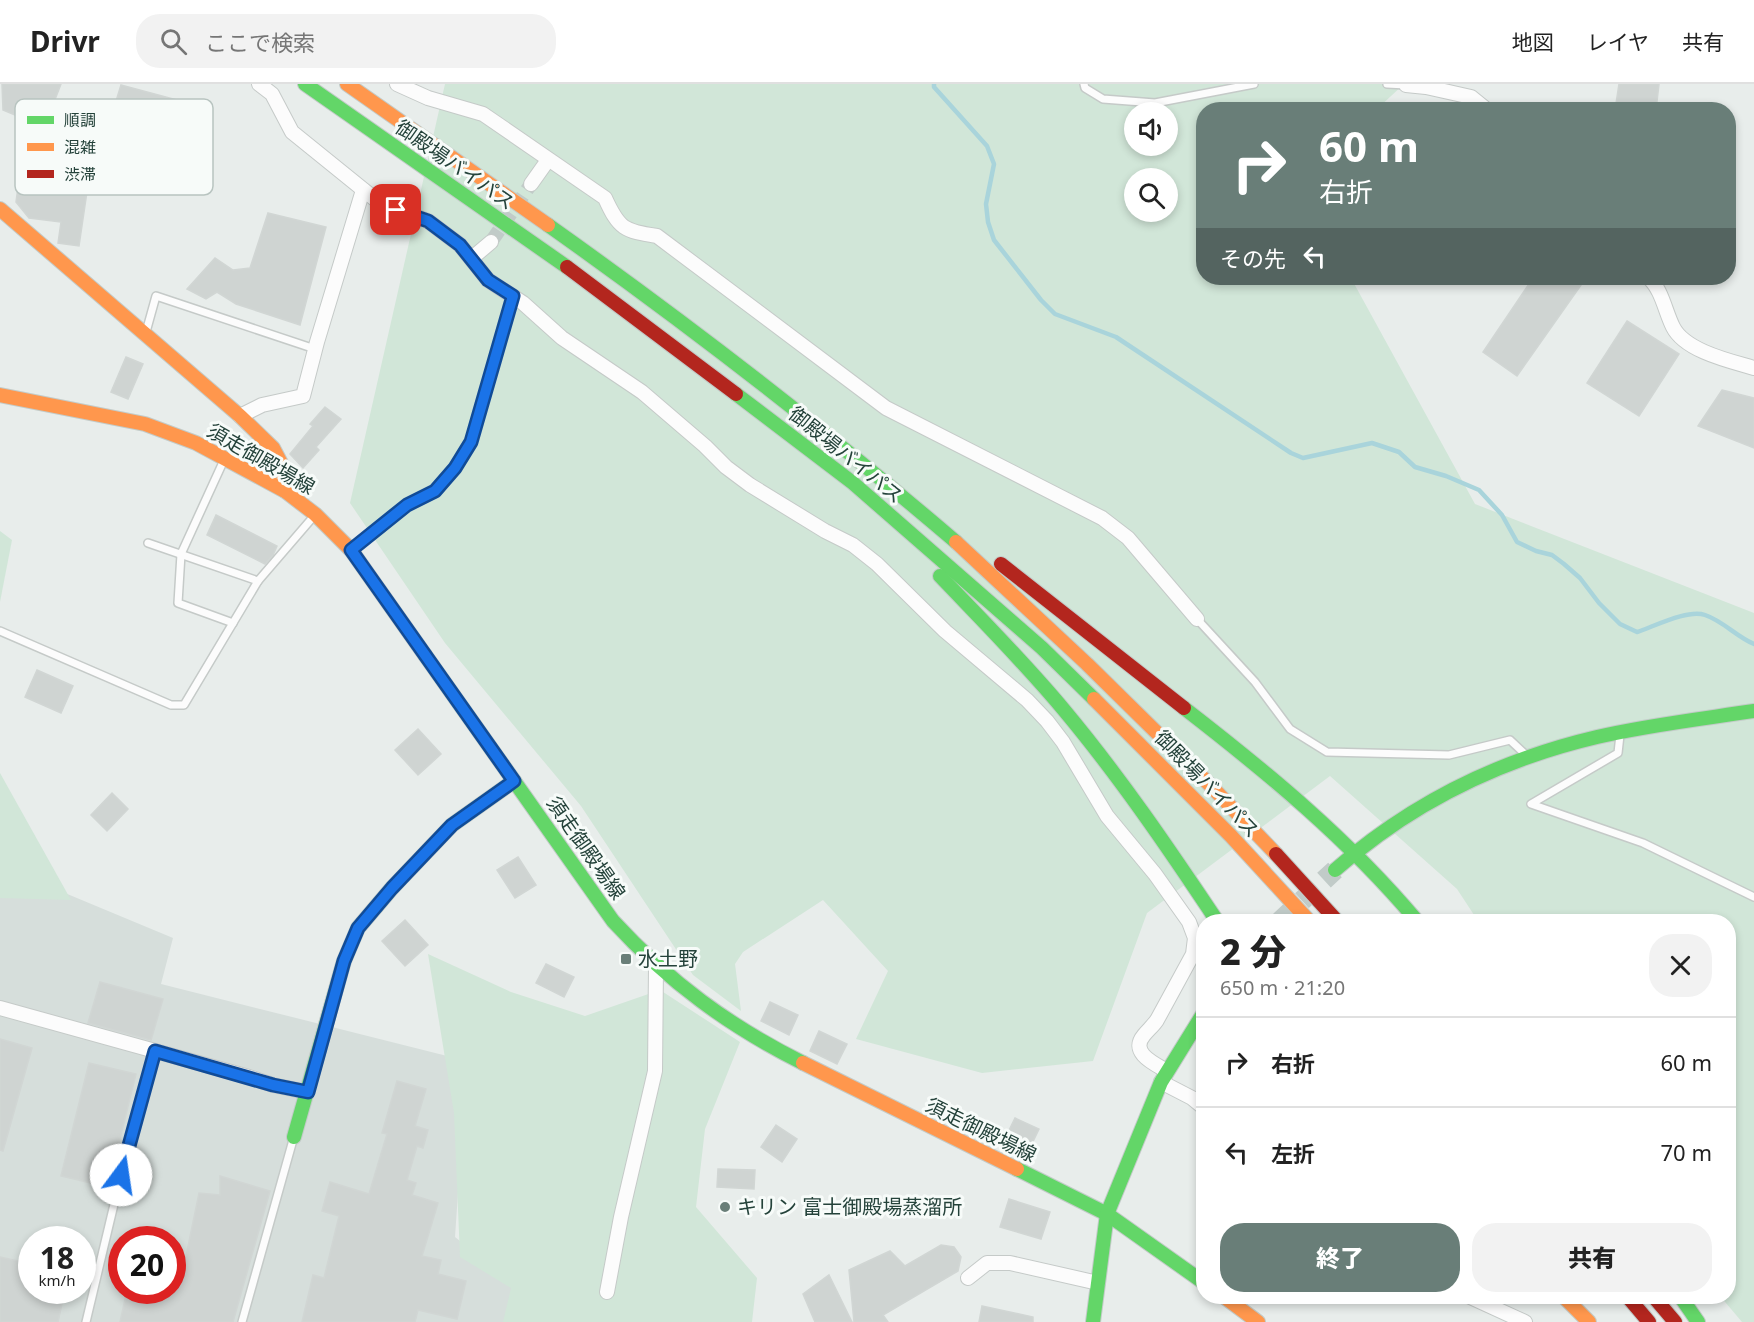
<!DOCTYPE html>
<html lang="ja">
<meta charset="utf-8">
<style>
body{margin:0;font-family:"Noto Sans","Noto Sans JP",sans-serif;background:#f2f2f2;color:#222;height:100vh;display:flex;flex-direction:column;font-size:22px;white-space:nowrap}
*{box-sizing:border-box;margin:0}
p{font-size:20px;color:#767676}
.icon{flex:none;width:33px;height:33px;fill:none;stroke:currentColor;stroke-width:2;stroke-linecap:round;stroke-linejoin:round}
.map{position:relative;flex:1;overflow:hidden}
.panel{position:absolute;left:1196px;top:830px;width:540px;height:390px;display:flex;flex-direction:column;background:#fff;border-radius:24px;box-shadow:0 3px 9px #0003}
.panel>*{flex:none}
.banner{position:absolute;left:1196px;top:18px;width:540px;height:183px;border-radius:24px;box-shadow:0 3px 9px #0003;background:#697e78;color:#fff;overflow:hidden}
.fabs{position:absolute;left:1124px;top:18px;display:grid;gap:12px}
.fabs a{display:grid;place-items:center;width:54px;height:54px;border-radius:50%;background:#fff;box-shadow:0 3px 9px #0003;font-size:30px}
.speed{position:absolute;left:18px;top:1142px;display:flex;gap:12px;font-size:30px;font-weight:700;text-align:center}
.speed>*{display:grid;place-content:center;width:78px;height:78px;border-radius:50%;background:#fff;box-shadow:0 3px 9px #0003;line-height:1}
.speed small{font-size:15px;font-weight:400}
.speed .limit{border:9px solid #d22;background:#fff;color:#111}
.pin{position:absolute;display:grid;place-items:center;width:51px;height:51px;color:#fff;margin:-26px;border-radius:12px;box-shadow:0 3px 9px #0006}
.me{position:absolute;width:66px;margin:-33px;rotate:14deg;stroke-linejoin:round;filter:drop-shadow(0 0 4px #0008)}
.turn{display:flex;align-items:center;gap:21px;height:126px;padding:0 24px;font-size:27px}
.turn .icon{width:78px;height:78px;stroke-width:2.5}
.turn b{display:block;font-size:42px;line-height:51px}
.then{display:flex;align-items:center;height:57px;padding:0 24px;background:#0003;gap:12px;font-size:22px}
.round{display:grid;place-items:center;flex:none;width:63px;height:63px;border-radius:24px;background:#f2f2f2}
.overview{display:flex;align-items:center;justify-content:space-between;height:102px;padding:0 24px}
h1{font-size:36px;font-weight:800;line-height:45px}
.cta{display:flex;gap:12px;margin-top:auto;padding:12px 24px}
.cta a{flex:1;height:69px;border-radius:24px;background:#697e78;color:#fff;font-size:24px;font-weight:800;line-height:69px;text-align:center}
.cta a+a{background:#f2f2f2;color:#222}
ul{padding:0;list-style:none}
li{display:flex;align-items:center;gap:18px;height:90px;padding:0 24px;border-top:2px solid #e0e0e0}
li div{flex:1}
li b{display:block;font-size:22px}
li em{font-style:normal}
header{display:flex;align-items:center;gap:36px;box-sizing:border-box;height:84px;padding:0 30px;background:#fff;border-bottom:2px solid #e0e0e0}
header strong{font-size:28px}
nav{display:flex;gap:33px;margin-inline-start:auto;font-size:21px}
.search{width:420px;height:54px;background:#f2f2f2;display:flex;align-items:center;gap:15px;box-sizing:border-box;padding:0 21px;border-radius:24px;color:#767676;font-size:22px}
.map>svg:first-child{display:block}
</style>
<header>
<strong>Drivr</strong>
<div class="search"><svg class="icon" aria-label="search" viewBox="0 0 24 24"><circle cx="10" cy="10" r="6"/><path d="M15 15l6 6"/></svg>ここで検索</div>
<nav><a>地図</a><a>レイヤ</a><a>共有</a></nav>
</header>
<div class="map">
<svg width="1754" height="1238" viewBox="0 0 1754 1238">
<rect width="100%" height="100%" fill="#e8edeb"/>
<!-- built -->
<path fill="#d6dedb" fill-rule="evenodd" d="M0,782L173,854L161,900L467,977L455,1153L517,1203L509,1238H0ZM32,1155H82V1206H32ZM122,1155H172V1206H122Z"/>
<!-- green -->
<g fill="#d1e6d8" fill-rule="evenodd">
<path d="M445,0H1404L1377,25L1203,26V194H1351L1475,420L1754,529V1238H1742L1720,1212H1728V837H1478L1457,805L1330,692L1147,829L1093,977L982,989L856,955L888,887L823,816L743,868L735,880L741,927L693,891L581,722L445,559L350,419ZM1134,28H1167V62H1134ZM1134,94H1167V128H1134Z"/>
<path d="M0,447L12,456L0,518Z"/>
<path d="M0,689L71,816L0,814Z"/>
<path d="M428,870L511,908L585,932L660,906L740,958L705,1045L696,1123L757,1194L752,1238H503L511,1204L460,1173L454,1029Z"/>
</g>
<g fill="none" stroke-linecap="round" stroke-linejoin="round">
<!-- stream -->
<path stroke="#a9d4db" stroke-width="4.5" d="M934,0V3L987,62L994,80L986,120L988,138L994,156L1041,216L1055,230L1116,253L1291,369L1303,374L1372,359L1399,368L1415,383L1446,392L1479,406L1502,431L1517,458L1536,467L1552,471L1564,480L1580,494L1599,519L1620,540L1637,548C1655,542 1688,525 1705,531C1723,537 1737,553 1754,560"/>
</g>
<!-- building -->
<g fill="#cfd4d2" stroke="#d1d6d4" stroke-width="1.5">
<path d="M2,0H61L49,31L19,20L15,31L3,26Z"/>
<path d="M1619,0H1659L1656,26H1615Z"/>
<path d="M121,1L192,20L182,58L109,40Z"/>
<path d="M39,95L88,101L79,162L58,159L61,138L29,134L16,118L18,103Z"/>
<path d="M268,129L326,143L300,241L236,220L217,208L206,215L187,205L215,174L233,186L250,184Z"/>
<path d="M1533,194H1586L1517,292L1483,268Z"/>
<path d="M1627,237L1679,270L1639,332L1587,299Z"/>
<path d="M126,273L143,280L128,315L111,308Z"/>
<path d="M1722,306L1754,314V364L1698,342Z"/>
<path d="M325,323L341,335L316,363L319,366L303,384L290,370L313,342L310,340Z"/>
<path d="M216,431L277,462L273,471L265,480L207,451Z"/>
<path d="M37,586L73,602L61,629L25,613Z"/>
<path d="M418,645L441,670L418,691L395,666Z"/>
<path d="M112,709L128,725L107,747L91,731Z"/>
<path d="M518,773L536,801L515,814L497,786Z"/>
<path d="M405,836L428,861L405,882L382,857Z"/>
<path d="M546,880L574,893L564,913L536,899Z"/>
<path d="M100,898L163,915L151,956L88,939Z"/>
<path d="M770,918L798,931L789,951L761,937Z"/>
<path d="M819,947L847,960L837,980L810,967Z"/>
<path d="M0,955L32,964L3,1067L0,1066Z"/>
<path d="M89,979L136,990L108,1103L61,1092Z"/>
<path d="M397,997L426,1005L415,1042L428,1046L423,1064L417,1062L407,1096L416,1099L412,1111L438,1119L422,1172L441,1176L438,1190L466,1197L457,1235L418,1226L415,1238H302L313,1191L324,1194L339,1132L322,1127L330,1098L369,1110L387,1050L382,1049Z"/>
<path d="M1015,1034L1039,1045L1025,1074L1001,1063Z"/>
<path d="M776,1041L797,1055L782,1078L761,1063Z"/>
<path d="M718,1085L755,1086L754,1105L717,1103Z"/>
<path d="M220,1092L270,1107L233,1238H120L127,1206H172V1174L185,1177L199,1109L220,1111Z"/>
<path d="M1009,1115L1050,1128L1041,1155L1000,1143Z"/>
<path d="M941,1161L954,1163L961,1173L958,1187L883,1231L888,1238H854L849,1186L890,1167L905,1182Z"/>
<path d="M0,1173L32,1180V1206H65L58,1238H0Z"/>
<path d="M829,1191L852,1238H815L803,1210Z"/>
<path d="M982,1222L1033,1233V1238H979Z"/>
</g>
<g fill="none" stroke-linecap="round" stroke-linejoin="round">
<!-- street-tunnel -->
<path stroke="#c1cbc8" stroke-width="14" stroke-dasharray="14 7" stroke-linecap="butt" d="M491,158L531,100"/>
<!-- secondary-tunnel -->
<path stroke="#c1cbc8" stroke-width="20" stroke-dasharray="20 10" stroke-linecap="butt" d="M1280,837L1335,786"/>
<!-- lane casing -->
<g stroke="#c5cac8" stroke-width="10">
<g id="lane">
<path d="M1084,0L1085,4L1103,15L1155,19L1254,0"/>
<path d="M1387,0L1406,1"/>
<path d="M146,248L156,212L315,265"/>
<path d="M224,376L181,470L178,519L233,539"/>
<path d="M148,459L258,497"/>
<path d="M353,465L407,421L435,407L455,384L471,358L512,212"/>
<path d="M1197,535L1255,598L1290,645L1327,668L1449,671L1510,656L1526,671"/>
<path d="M0,547L171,621H184L258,497L314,432"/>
<path d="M1620,651L1618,669L1531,720L1643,759L1754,813"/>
<path d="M86,1238L126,1070L155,967"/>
<path d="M242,1238L293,1056"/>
</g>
</g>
<!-- street casing -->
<g stroke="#c5cac8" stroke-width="16">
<g id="street">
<path d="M259,0L272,10L292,48L381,120L428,137L460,161L488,196L523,219L562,254L642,308L705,362L726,383L750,401L825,447L853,461L877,480L945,547L1027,616L1047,637L1063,658L1107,732L1155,790L1189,838L1195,854L1193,870L1157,936C1153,942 1148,946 1144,951C1129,969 1155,980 1167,987"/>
<path d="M397,0L428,14L483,30L605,114C619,145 624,147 657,152L886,324L1102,434L1128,454L1197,535"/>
<path d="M1406,1L1426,3L1471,13L1487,26"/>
<path d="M531,100L548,76"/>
<path d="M472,174L491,158"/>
<path d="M1649,194C1662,206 1665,227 1673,243C1685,267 1730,277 1754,284"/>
<path d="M240,332L262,321L303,312L317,258L363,106"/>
<path d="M0,924L249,993L273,1001L307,1008"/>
<path d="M1161,998L1192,1014L1203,1023"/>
<path d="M968,1194L987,1179H1010L1098,1199"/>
<path d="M607,1208L621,1133L655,987L656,882"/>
<path d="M1468,1212L1525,1238"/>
</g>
</g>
<!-- fast casing -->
<g stroke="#c3cbc8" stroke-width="16">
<g id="fast">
<path d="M305,0L567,183"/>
<path d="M548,141C689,241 825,346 956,458"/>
<path d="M736,310L853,399L1042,564L1094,615"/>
<path d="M940,492C982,536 1025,579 1064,626C1120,693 1169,765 1217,837"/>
<path d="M425,571L613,837C669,898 729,942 803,979"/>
<path d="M1184,624C1268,689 1348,755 1417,837"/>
<path d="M1335,786C1410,720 1499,676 1597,653C1648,641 1701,635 1754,627"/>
<path d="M294,1053L344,877L358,844L392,804L452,741L514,697"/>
<path d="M1017,1085L1107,1130L1203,1198"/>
<path d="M1680,1212L1698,1238"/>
<path d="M1093,1238L1107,1130L1161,998L1203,930"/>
</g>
</g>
<!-- slow casing -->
<g stroke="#c3cbc8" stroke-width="16">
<g id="slow">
<path d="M347,0L548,141"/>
<path d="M0,125L240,332L273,364L283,383L285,407"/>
<path d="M0,311L145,340L196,359L285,407L315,430L351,466L425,571"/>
<path d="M956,458L1087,580L1209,700L1276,770"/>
<path d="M1094,615L1231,752L1309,837"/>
<path d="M803,979L1017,1085"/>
<path d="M1223,1212L1258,1238"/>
<path d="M1563,1212L1589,1238"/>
</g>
</g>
<!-- jam casing -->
<g stroke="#c3cbc8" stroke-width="16">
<g id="jam">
<path d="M567,183L736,310"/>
<path d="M1001,480L1184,624"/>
<path d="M1276,770L1337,837"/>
<path d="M1627,1212L1649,1238"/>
<path d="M1653,1212L1675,1238"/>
</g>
</g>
<!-- lane -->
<use href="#lane" stroke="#fcfcfc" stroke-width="7"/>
<!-- street -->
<use href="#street" stroke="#fcfcfc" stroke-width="14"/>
<!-- fast -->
<use href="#fast" stroke="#63d668" stroke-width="14"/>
<!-- slow -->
<use href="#slow" stroke="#ff974d" stroke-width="14"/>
<!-- jam -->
<use href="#jam" stroke="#b3261e" stroke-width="14"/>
</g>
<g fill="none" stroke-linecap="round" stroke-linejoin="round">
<!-- route casing -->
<g stroke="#114b97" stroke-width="15">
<path id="route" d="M121,1091L155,967L273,1001L308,1008L344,877L358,844L392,804L452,741L514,697L351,466L407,421L435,407L455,384L471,358L513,212L488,196L460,161L428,137L396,126"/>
</g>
<!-- route -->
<use href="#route" stroke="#1a73e8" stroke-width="10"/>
</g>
<!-- markers -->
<g fill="#697e78" stroke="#f7fbf9" stroke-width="2">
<rect x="620" y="869" width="12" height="12" rx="3"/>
<circle cx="725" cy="1123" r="6"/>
</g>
<g text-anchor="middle" stroke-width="6" stroke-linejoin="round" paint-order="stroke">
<!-- street labels -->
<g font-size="20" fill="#24423a" stroke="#f7fbf9">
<text transform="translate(455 81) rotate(35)" y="7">御殿場バイパス</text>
<text transform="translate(846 371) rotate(39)" y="7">御殿場バイパス</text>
<text transform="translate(261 375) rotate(30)" y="7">須走御殿場線</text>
<text transform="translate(1207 700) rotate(46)" y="7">御殿場バイパス</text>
<text transform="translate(586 764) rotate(55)" y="7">須走御殿場線</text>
<text transform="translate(981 1046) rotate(26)" y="7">須走御殿場線</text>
</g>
<!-- poi labels -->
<g font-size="20" fill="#24423a" stroke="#f7fbf9" text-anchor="start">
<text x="638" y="882">水土野</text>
<text x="737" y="1130">キリン 富士御殿場蒸溜所</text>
</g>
</g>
<!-- legend -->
<rect x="15" y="15" width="198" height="96" rx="9" fill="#f7fbf9" stroke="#b8c4c0" stroke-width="1.5"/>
<rect x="27" y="32" width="27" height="8" fill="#63d668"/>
<rect x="27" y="59" width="27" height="8" fill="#ff974d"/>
<rect x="27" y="86" width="27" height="8" fill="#b3261e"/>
<g font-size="16" fill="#24423a">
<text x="64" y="42">順調</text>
<text x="64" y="69">混雑</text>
<text x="64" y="96">渋滞</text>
</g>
</svg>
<div class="fabs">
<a><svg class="icon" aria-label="sound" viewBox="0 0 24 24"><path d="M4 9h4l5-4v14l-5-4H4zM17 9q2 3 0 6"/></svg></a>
<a><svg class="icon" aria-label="search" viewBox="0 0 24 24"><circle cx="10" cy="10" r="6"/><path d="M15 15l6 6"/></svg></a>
</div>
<div class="speed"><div>18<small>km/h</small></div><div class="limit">20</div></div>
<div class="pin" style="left:396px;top:126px;background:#d93025"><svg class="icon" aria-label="arrive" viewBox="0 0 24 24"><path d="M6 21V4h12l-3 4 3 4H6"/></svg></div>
<svg class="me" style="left:121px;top:1091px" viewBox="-20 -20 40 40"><circle r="19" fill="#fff"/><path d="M0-13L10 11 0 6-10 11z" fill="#1a73e8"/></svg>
<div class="banner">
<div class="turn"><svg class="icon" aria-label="right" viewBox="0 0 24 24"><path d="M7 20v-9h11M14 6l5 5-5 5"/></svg><div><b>60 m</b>右折</div></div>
<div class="then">その先<svg class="icon" aria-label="left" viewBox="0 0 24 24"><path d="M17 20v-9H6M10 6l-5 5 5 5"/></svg></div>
</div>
<section class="panel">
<div class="overview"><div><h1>2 分</h1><p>650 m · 21:20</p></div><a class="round"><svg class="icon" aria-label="close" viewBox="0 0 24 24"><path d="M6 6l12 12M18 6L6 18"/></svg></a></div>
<ul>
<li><svg class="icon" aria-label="right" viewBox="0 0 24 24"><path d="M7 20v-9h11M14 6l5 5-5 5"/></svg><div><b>右折</b></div><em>60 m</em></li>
<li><svg class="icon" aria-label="left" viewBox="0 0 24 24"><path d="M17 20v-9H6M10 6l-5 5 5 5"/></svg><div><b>左折</b></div><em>70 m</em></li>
</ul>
<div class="cta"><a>終了</a><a>共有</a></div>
</section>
</div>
